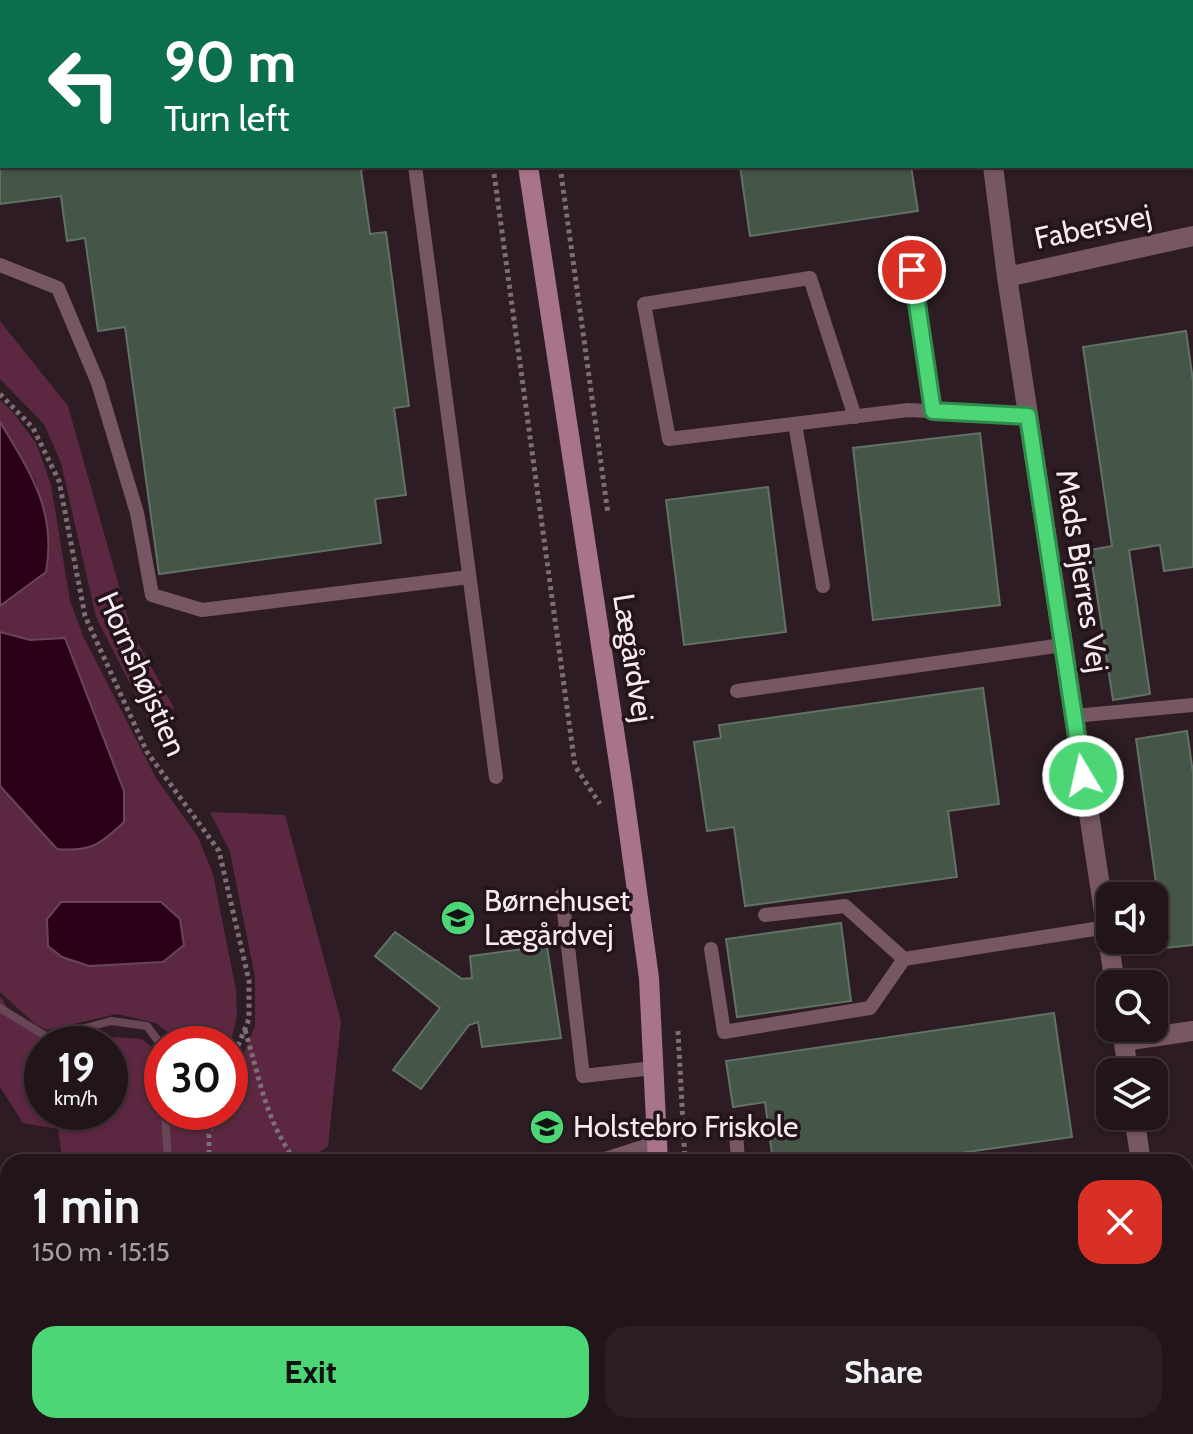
<!DOCTYPE html>
<meta charset="utf-8">
<style>
body{margin:0;font-family:Cabin,sans-serif;background:#2a1e23;color:#f1f3f6;height:100vh;display:flex;flex-direction:column;font-size:30px;white-space:nowrap}
*{box-sizing:border-box;margin:0}
p{font-size:26px;color:#a29fa2}
.icon{flex:none;width:44px;height:44px;fill:none;stroke:currentColor;stroke-width:2;stroke-linecap:round;stroke-linejoin:round}
.map{position:relative;flex:1;overflow:hidden}
.sheet{position:absolute;left:0px;top:1154px;width:1194px;height:280px;display:flex;flex-direction:column;background:#22151a;border-radius:24px 24px 0 0;box-shadow:0 2px 6px #0004,0 0 0 2px #3f3439}
.sheet>*{flex:none}
.banner{position:absolute;left:0px;top:0px;width:1194px;height:168px;box-shadow:0 2px 6px #0004,0 0 0 2px #3f3439;background:#0b6e4f;color:#fff;overflow:hidden}
.controls{position:absolute;left:1096px;top:882px;display:grid;gap:16px}
.controls a{display:grid;place-items:center;width:72px;height:72px;border-radius:16px;background:#22151a;box-shadow:0 2px 6px #0004,0 0 0 2px #3f3439;font-size:40px}
.speed{position:absolute;left:24px;top:1026px;display:flex;gap:16px;font-size:40px;font-weight:700;text-align:center}
.speed>*{display:grid;place-content:center;width:104px;height:104px;border-radius:50%;background:#22151a;box-shadow:0 2px 6px #0004,0 0 0 2px #3f3439;line-height:1}
.speed small{font-size:20px;font-weight:400}
.speed .limit{border:12px solid #d22;background:#fff;color:#111}
.pin{position:absolute;display:grid;place-items:center;width:68px;height:68px;color:#fff;margin:-34px;border:4px solid #fff;border-radius:50%;box-shadow:0 2px 8px #0007}
.me{position:absolute;width:88px;margin:-44px;rotate:351deg;stroke-linejoin:round;filter:drop-shadow(0 0 6px #0008)}
.turn{display:flex;align-items:center;gap:28px;height:168px;padding:0 32px;font-size:36px}
.turn .icon{width:104px;height:104px;stroke-width:2.5}
.turn b{display:block;font-size:56px;line-height:68px}
.round{display:grid;place-items:center;flex:none;width:84px;height:84px;border-radius:24px;background:#2a1e23}
.overview{display:flex;align-items:center;justify-content:space-between;height:136px;padding:0 32px}
h1{font-size:48px;font-weight:700;line-height:60px}
.cta{display:flex;gap:16px;margin-top:auto;padding:16px 32px}
.cta a{flex:1;height:92px;border-radius:24px;background:#4cd676;color:#111;font-size:32px;font-weight:700;line-height:92px;text-align:center}
.cta a+a{background:#2a1e23;color:#f1f3f6}
.map>svg:first-child{display:block}
</style>
<div class="map">
<svg width="1193" height="1434" viewBox="0 0 1193 1434">
<rect width="100%" height="100%" fill="#2d1c23"/>
<!-- green -->
<g fill="#5c2740">
<path d="M0,321L68,406L132,632L174,708L149,721L96,617L61,463L44,424L0,379Z"/>
<path d="M0,400L12,411L36,443L51,485L70,601L84,638L156,778L198,837L213,874L236,990L237,1016L230,1044H179L178,1040L156,1023L117,1014L47,1030L35,1024L0,992V786L57,849C91,852 100,845 124,822L30,640L0,632V606L37,484L0,422Z"/>
<path d="M210,812L285,815L341,1021L328,1146L307,1162H63L58,1129L23,1123L0,1087V996L9,1011L54,1044H42V1112H110V1044H67L116,1037L142,1039L162,1056V1112H230V1087L255,1026V977L230,852Z"/>
<path d="M0,1394L8,1396V1426H321L324,1434H0Z"/>
<path d="M1011,1426H1141L1142,1434H1008Z"/>
</g>
<!-- water -->
<g fill="#2b0016" stroke="#684657" stroke-width="2">
<path d="M0,422C30,472 57,511 46,572L0,606Z"/>
<path d="M0,632L30,640L65,638L124,791V822C100,845 90,852 57,849L0,786Z"/>
<path d="M61,902H161L180,919L184,945L163,962L89,966L62,957L48,946L47,919Z"/>
</g>
<g fill="none" stroke-linecap="round" stroke-linejoin="round">
<!-- stream -->
<g stroke="#684657" stroke-width="8">
<path d="M0,1008L49,1038L111,1021L147,1026L159,1042L162,1077"/>
<path d="M165,1112L168,1162"/>
<path d="M176,1426L178,1434"/>
</g>
</g>
<!-- building -->
<g fill="#455548" stroke="#617164" stroke-width="2">
<path d="M0,0L190,2H2V166H377L361,170L370,234L386,232L409,406L394,408L406,495L375,499L381,543L159,574L125,327L98,331L85,238L67,241L61,196L0,204Z"/>
<path d="M740,166H911L918,211L750,236Z"/>
<path d="M1186,331L1193,381V567L1164,571L1160,545L1129,550L1150,694L1113,700L1090,550L1112,546L1083,347Z"/>
<path d="M980,433L1000,605L873,620L853,448Z"/>
<path d="M768,487L786,632L684,645L666,500Z"/>
<path d="M983,688L999,804L948,811L957,877L745,906L734,827L707,831L694,742L721,738L719,725Z"/>
<path d="M1187,731L1193,773V945L1165,948L1136,739Z"/>
<path d="M841,923L851,1001L737,1017L726,939Z"/>
<path d="M395,932L462,979L472,978L470,956L547,946L561,1038L482,1047L478,1022L469,1025L421,1089L393,1070L440,1008L375,956Z"/>
<path d="M1054,1013L1072,1137L897,1162H773L765,1102L733,1107L726,1061Z"/>
<path d="M0,1177H8V1218H3L4,1209H0Z"/>
<path d="M829,1426L853,1432L855,1426H876L874,1434H827Z"/>
<path d="M908,1426H985L982,1434H932Z"/>
</g>
<g fill="none" stroke-linecap="round" stroke-linejoin="round">
<!-- path -->
<g stroke="#7d6e75" stroke-width="5" stroke-dasharray="4 4" stroke-linecap="butt">
<path d="M469,0V2"/>
<path d="M538,0V2"/>
<path d="M855,2L868,0"/>
<path d="M493,166L575,766L600,804"/>
<path d="M560,166L608,514"/>
<path d="M0,394L33,428L59,481L85,616L147,752L219,851L249,981V1019L230,1065"/>
<path d="M245,1030C260,1079 265,1119 296,1162"/>
<path d="M678,1031L685,1162"/>
<path d="M209,1162V1135L215,1112"/>
<path d="M455,1162L479,1157L484,1162"/>
<path d="M257,1426L266,1434"/>
<path d="M693,1426L694,1434"/>
<path d="M610,1434L611,1426"/>
</g>
<!-- lane -->
<g stroke="#775764" stroke-width="14">
<path d="M393,0V2"/>
<path d="M807,0V2"/>
<path d="M991,2L994,0"/>
<path d="M415,166L496,777"/>
<path d="M908,242L933,411"/>
<path d="M0,265L58,288L98,383L137,513L152,595L202,610L469,577"/>
<path d="M855,417L810,278L644,304L669,439L908,410L1028,416"/>
<path d="M795,424L823,586"/>
<path d="M737,691L1063,645"/>
<path d="M1074,716L1193,705"/>
<path d="M562,895L583,1076L653,1068"/>
<path d="M765,915L845,906L904,959"/>
<path d="M711,949L724,1032L870,1008L904,959L1107,927"/>
<path d="M736,1131L738,1162"/>
<path d="M596,1162L658,1142"/>
<path d="M1118,1162L1140,1159"/>
</g>
<!-- street -->
<g stroke="#775764" stroke-width="20">
<path d="M993,166L1007,277L1115,984"/>
<path d="M1007,277L1193,236"/>
<path d="M1122,1028L1128,1072"/>
<path d="M1124,1041L1193,1031"/>
<path d="M1134,1116L1141,1162"/>
<path d="M0,1333L8,1330"/>
<path d="M1177,1426L1178,1434"/>
</g>
<!-- secondary -->
<g stroke="#a8748a" stroke-width="20">
<path d="M504,0V2"/>
<path d="M528,166L623,789L649,978L658,1162"/>
<path d="M641,1434L642,1426"/>
</g>
</g>
<g fill="none" stroke-linecap="round" stroke-linejoin="round">
<!-- route casing -->
<g stroke="#318b4d" stroke-width="20">
<path id="route" d="M912,270L933,411L1028,416L1083,776"/>
</g>
<!-- route -->
<use href="#route" stroke="#4cd676" stroke-width="14"/>
</g>
<!-- icons -->
<defs>
<g id="school-disc" transform="scale(1.8)"><circle r="9.5" fill="#4cd676" stroke="#23131a"/><path d="M0-5L7-2L0 1L-7-2ZM-4 1L0 2.5L4 1V4Q0 6-4 4Z" fill="#111"/></g>
</defs>
<g fill-rule="evenodd">
<use href="#school-disc" x="458" y="918"/>
<use href="#school-disc" x="547" y="1127"/>
</g>
<g text-anchor="middle" stroke-width="7" stroke-linejoin="round" paint-order="stroke">
<!-- street labels -->
<g font-size="30" fill="#f7ebf0" stroke="#23131a">
<text transform="translate(1093 227) rotate(-12)" y="10">Fabersvej</text>
<text transform="translate(1082 571) rotate(81)" y="10">Mads Bjerres Vej</text>
<text transform="translate(633 658) rotate(81)" y="10">Lægårdvej</text>
<text transform="translate(142 674) rotate(66)" y="10">Hornshøjstien</text>
</g>
<!-- poi labels -->
<g font-size="30" fill="#f7ebf0" stroke="#23131a" text-anchor="start">
<text x="484" y="911">Børnehuset<tspan x="484" dy="34">Lægårdvej</tspan></text>
<text x="573" y="1137">Holstebro Friskole</text>
</g>
</g>
</svg>
<div class="controls">
<a><svg class="icon" aria-label="sound" viewBox="0 0 24 24"><path d="M4 9h4l5-4v14l-5-4H4zM17 9q2 3 0 6"/></svg></a>
<a><svg class="icon" aria-label="search" viewBox="0 0 24 24"><circle cx="10" cy="10" r="6"/><path d="M15 15l6 6"/></svg></a>
<a><svg class="icon" aria-label="layers" viewBox="0 0 24 24"><path d="M12 4l9 5-9 5-9-5zM3 14l9 5 9-5"/></svg></a>
</div>
<div class="speed"><div>19<small>km/h</small></div><div class="limit">30</div></div>
<div class="pin" style="left:912px;top:270px;background:#d93025"><svg class="icon" aria-label="arrive" viewBox="0 0 24 24"><path d="M6 21V4h12l-3 4 3 4H6"/></svg></div>
<svg class="me" style="left:1083px;top:776px" viewBox="-20 -20 40 40"><circle r="17" fill="#4cd676" stroke="#fff" stroke-width="3"/><path d="M0-11L8 9 0 5-8 9z" fill="#fff"/></svg>
<div class="banner">
<div class="turn"><svg class="icon" aria-label="left" viewBox="0 0 24 24"><path d="M17 20v-9H6M10 6l-5 5 5 5"/></svg><div><b>90 m</b>Turn left</div></div>
</div>
<section class="sheet">
<div class="overview"><div><h1>1 min</h1><p>150 m · 15:15</p></div><a class="round" style="background:#d93025;color:#fff"><svg class="icon" aria-label="close" viewBox="0 0 24 24"><path d="M6 6l12 12M18 6L6 18"/></svg></a></div>
<div class="cta"><a>Exit</a><a>Share</a></div>
</section>
</div>
